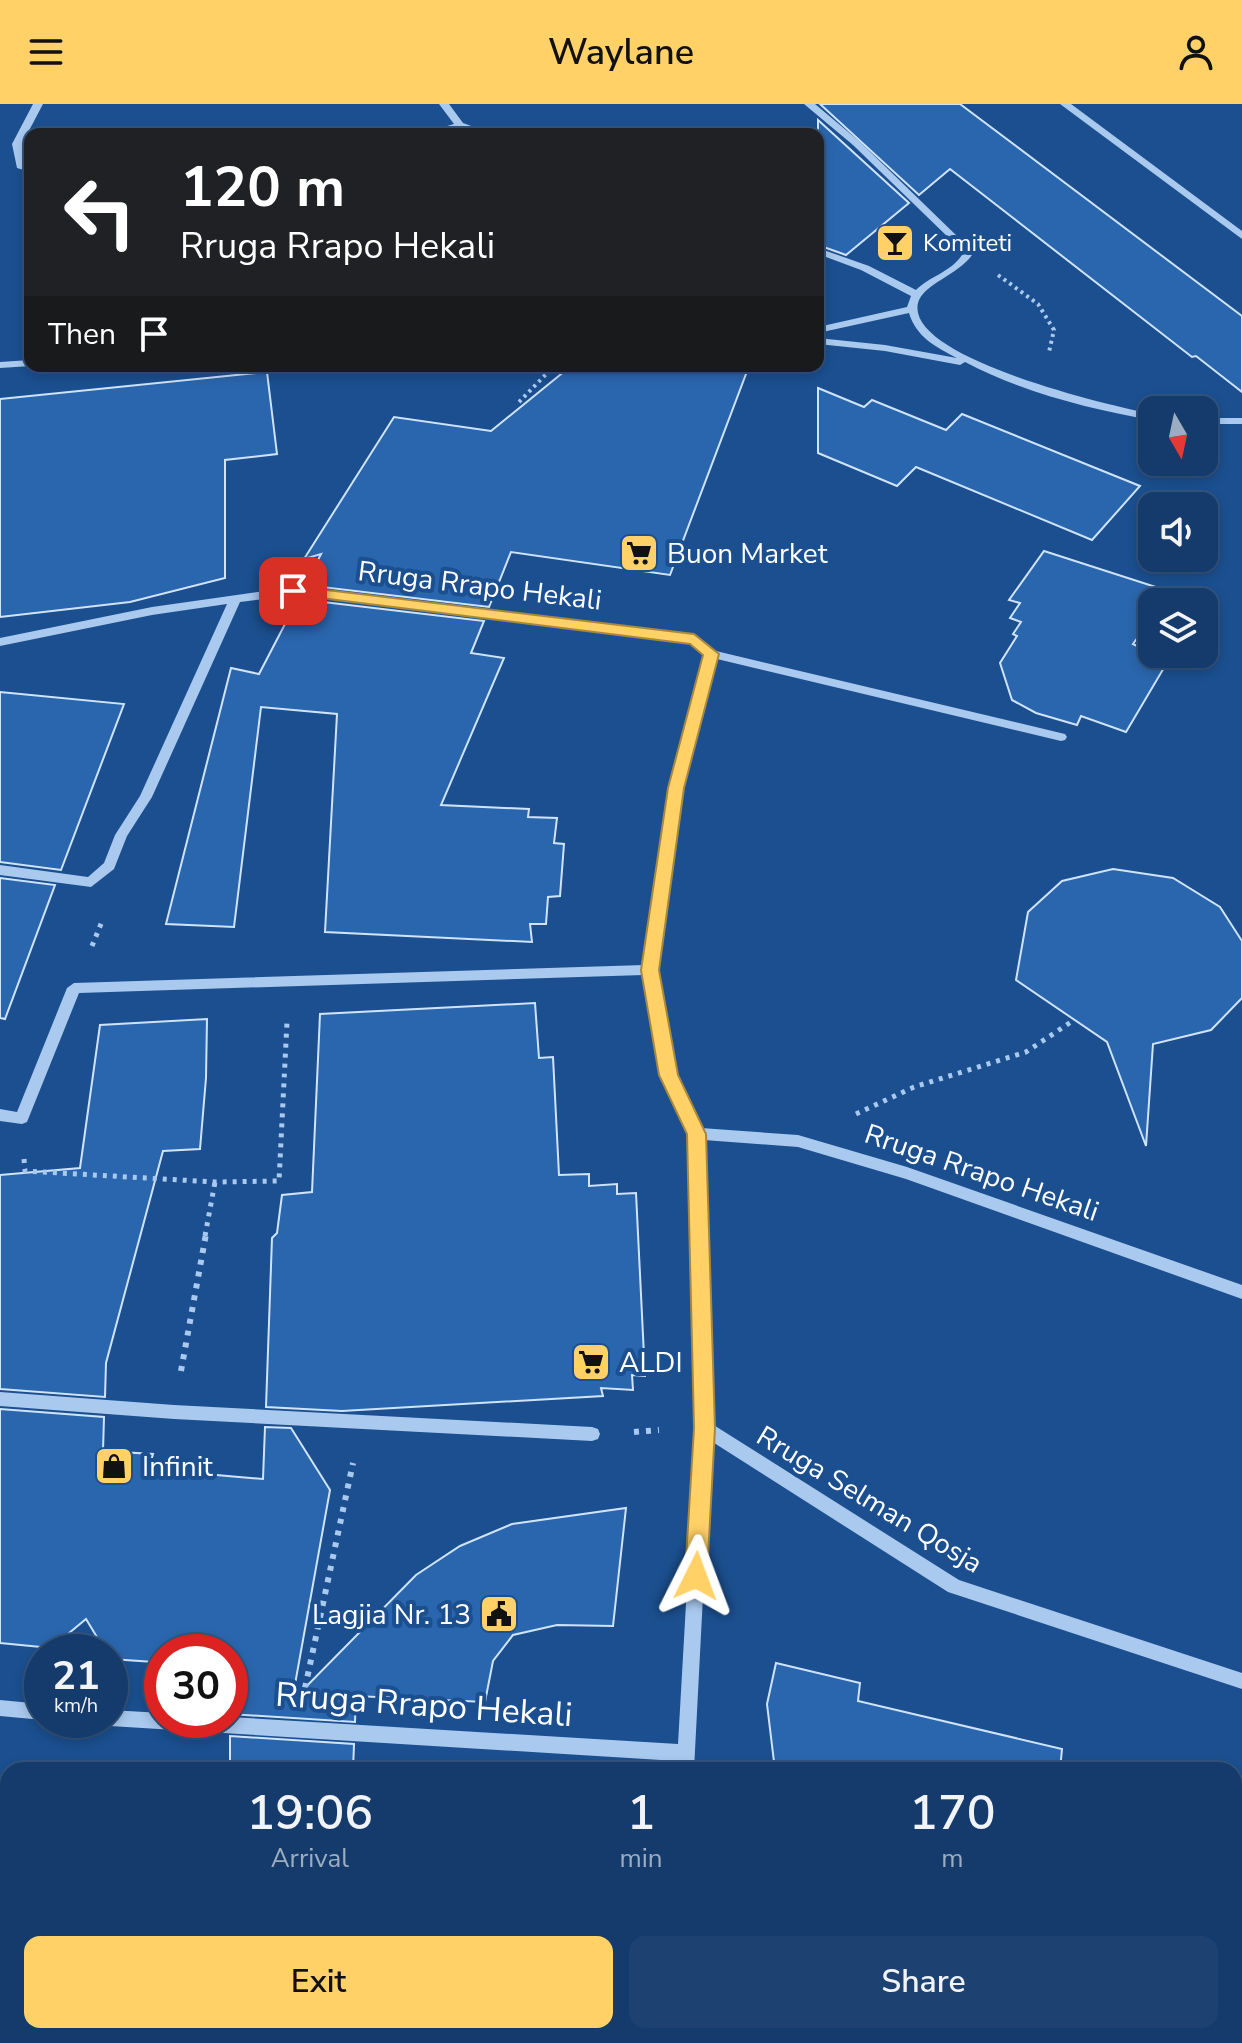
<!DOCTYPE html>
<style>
body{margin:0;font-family:"Nunito Sans",sans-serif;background:#1d4271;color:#f1f3f6;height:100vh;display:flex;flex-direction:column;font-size:30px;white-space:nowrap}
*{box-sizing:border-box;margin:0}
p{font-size:26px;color:#9dadc1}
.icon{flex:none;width:44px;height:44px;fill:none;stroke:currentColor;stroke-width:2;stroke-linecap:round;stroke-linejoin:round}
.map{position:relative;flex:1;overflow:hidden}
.drawer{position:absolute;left:0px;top:1658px;width:1242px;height:282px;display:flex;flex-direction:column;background:#143b6b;border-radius:24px 24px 0 0;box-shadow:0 4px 12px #0003,0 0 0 2px #33557e}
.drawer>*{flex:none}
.guide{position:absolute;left:24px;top:24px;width:800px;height:244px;border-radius:16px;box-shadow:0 4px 12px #0003,0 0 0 2px #33557e;background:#202124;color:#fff;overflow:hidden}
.needle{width:52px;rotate:171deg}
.tools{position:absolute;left:1138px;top:292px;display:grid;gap:16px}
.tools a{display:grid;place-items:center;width:80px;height:80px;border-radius:16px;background:#143b6b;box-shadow:0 4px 12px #0003,0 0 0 2px #33557e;font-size:40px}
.speed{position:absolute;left:24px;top:1530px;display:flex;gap:16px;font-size:40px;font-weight:700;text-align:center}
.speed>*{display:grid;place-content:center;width:104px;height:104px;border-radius:50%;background:#143b6b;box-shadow:0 4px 12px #0003,0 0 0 2px #33557e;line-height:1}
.speed small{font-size:20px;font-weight:400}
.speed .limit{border:12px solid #d22;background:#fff;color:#111}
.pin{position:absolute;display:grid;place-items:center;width:68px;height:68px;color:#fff;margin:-34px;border-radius:16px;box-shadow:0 4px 12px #0006}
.me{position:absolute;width:88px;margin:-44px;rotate:3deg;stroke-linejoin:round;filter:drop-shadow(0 0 6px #0008)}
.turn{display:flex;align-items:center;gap:28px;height:168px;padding:0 24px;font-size:36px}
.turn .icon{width:104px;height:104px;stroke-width:2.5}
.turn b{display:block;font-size:56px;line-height:68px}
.then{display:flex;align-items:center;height:76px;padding:0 24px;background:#0003;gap:16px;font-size:30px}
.eta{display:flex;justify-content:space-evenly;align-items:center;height:136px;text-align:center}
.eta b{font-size:48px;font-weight:600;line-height:56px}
.primary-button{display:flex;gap:16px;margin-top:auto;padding:16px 24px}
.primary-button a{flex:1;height:92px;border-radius:16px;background:#ffd166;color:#111;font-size:32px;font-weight:600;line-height:92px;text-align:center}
.primary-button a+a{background:#1d4271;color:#f1f3f6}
header{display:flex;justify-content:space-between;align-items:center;height:104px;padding:0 24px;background:#ffd166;color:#111;font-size:36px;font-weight:600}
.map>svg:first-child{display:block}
</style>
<header><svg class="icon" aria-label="menu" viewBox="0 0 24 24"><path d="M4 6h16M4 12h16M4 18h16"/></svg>Waylane<svg class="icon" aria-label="person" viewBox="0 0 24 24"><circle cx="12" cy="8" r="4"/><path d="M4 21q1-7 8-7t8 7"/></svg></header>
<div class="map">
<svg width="1242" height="1939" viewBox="0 0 1242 1939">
<rect width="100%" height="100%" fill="#1b4f8f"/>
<!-- building -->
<g fill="#2a66ad" stroke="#cfe3fa" stroke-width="2">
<path d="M820,0H960L1242,212V288L1196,252L1192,253L950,65L919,91Z"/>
<path d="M818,16L909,99L846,151L818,141Z"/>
<path d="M571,262H749L670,471L511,448L489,503L305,481L321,450L304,455L394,313L491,327Z"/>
<path d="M267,268L277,350L225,356V474L130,498L0,513V295Z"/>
<path d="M818,284L864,303L872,296L946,326L962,310L1140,382L1092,436L916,363L897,382L818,349Z"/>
<path d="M1044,447L1162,485L1155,493L1164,495L1152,498V513L1133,540L1168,557L1126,628L1081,612L1077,621L1036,609L1012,596L1000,559L1017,532L1013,530L1021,518L1010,514L1020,499L1009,496Z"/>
<path d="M298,495L484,517L471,549L504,554L441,701L529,705L528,713L557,714L554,739L564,740L560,792L548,793L546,820H530L532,838L325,828L337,610L261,603L234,823L166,820L231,564L259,570Z"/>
<path d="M0,588L124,600L61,766L0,758Z"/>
<path d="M1113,765L1173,774L1220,803L1242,837V894L1211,926L1153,940L1146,1042L1107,938L1016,876L1028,808L1062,777Z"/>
<path d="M0,774L55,781L5,915L0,914Z"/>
<path d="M535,899L539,954L553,953L559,1071L589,1070V1082L617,1080V1090L636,1089L645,1272L632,1271L633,1286L601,1284L603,1292L342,1307L266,1303L272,1134L277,1129L282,1091L312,1088L320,910Z"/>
<path d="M207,915L206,974L200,1045L163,1047L106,1259L105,1293L0,1285V1071L80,1064L100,921Z"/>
<path d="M0,1305L104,1313L103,1347L153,1350L149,1365L263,1375L265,1323L291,1324L330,1386L292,1597L416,1471L460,1442L512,1420L626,1404L613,1522L557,1521L513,1531L493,1557L485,1598L356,1592L355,1618L230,1610V1548H162V1563L154,1558L111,1555L110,1548H106L86,1515L51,1544L0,1539Z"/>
<path d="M776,1559L860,1579L858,1597L1062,1645L1060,1666H775L767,1600Z"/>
<path d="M230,1632L354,1640L353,1666H224L230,1660Z"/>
</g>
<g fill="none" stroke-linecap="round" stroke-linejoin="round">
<!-- path-far2 -->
<g stroke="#a9c9ee" stroke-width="4" stroke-dasharray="3 4" stroke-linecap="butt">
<path d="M998,171L1038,200L1054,226L1049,248"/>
<path d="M519,298L554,262"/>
</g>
<!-- path-far1 -->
<g stroke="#a9c9ee" stroke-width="5" stroke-dasharray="4 6" stroke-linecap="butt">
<path d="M92,842L103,815"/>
<path d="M856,1010L914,983L1026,948L1074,916"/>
<path d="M24,1055L25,1067L215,1078L279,1077L287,918"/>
<path d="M205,1132L215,1078"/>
</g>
<!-- path -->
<g stroke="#a9c9ee" stroke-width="6" stroke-dasharray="5 7" stroke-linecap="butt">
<path d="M181,1267L206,1130"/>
<path d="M634,1328L659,1326"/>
<path d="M305,1584L353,1359"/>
</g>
<!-- minor -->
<g fill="#a9c9ee" fill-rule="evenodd">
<path d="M33,0H43L22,40L26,62H30V68L17,64L12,40Z"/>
<path d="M439,0H449L463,19L493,30H479L460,24L435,30H419L454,20Z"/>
<path d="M804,0H815L859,37L958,133L972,151C958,171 923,180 918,199C905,254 1112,302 1152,310V316C1089,305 1022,288 965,258L960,261L885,247L818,240V234L885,241L957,254C936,243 916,233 909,209L818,229V223L907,203L911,192L861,166L818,150V144L869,162L916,186C930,172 951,168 962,151L952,137L853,41Z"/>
<path d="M1060,0H1071L1242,127V135Z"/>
<path d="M30,256L31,262L0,264V258Z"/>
<rect x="1204" y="314" width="38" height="6"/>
<path d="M293,483L694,531L716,547L1065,630L1067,633L1065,636L1061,637L717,555L682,684L657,866L675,971L701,1024L798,1031L907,1063L1242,1181V1195L906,1075L798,1043L704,1036L712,1320L959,1476L1242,1569V1585L948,1488L711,1337L694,1666H676L677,1657L110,1622L104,1620L102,1616H110V1606L162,1609V1616H230V1613L678,1640L696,1324L690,1030L661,971L644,871L79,889L27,1018L22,1020L0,1017V1005L17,1008L67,884L74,879L644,861L670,684L706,551L691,539L293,491L240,498L152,693L127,732L114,765L91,783L0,771V761L88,773L104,759L115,731L140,692L227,500L152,511L0,542V534L152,503Z"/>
<path d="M0,1288L174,1301L592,1323L598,1325L600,1330L598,1335L592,1337L174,1315L0,1302Z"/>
<path d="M0,1596L42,1600L43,1616L0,1612Z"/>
<rect x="670" y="1932" width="18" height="7"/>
</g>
</g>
<!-- route -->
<path fill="#ffd166" stroke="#a68842" stroke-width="2" d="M293,482L694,530L719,550L684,684L659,866L678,971L706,1030L715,1324L707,1472L704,1479L696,1482L688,1479L685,1472L694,1324L687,1030L659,971L641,866L668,684L703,551L690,540L288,490V483Z"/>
<!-- icons -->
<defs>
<g id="bar-square" transform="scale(2)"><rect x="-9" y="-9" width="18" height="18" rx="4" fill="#ffd166" stroke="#1b4f8f"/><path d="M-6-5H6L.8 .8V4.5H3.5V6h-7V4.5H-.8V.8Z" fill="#111"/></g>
<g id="supermarket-square" transform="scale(2)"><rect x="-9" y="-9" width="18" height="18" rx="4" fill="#ffd166" stroke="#1b4f8f"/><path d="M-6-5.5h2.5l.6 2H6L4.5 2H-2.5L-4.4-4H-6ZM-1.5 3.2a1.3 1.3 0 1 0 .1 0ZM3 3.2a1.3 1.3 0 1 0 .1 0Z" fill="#111"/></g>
<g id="shop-square" transform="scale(2)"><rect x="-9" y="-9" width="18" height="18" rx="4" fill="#ffd166" stroke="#1b4f8f"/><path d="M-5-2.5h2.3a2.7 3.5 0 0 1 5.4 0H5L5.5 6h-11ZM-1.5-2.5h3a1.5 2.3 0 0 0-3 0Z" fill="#111"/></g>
<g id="civic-square" transform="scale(2)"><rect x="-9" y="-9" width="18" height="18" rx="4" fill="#ffd166" stroke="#1b4f8f"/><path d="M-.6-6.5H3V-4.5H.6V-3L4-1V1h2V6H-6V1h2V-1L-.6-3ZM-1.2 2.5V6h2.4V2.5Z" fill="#111"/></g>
</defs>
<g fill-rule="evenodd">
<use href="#bar-square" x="895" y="139"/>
<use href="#supermarket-square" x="639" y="449"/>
<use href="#supermarket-square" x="591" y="1258"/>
<use href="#shop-square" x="114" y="1362"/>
<use href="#civic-square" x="499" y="1510"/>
</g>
<g text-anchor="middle" stroke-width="8" stroke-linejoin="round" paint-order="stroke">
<!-- far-poi labels -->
<g font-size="24" fill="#fff" stroke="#1b4f8f" text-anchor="start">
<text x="923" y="147">Komiteti</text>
</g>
<!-- poi labels -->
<g font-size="28" fill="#fff" stroke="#1b4f8f" text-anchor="start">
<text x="667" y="459">Buon Market</text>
<text x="619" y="1268">ALDI</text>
<text x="142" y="1372">Infinit</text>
<text x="471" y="1520" text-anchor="end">Lagjia Nr. 13</text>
</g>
<!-- street labels -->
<g font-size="28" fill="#fff" stroke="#1b4f8f">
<text transform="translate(480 481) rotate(7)" y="10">Rruga Rrapo Hekali</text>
<text transform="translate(982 1068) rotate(19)" y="10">Rruga Rrapo Hekali</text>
<text transform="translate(870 1395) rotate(31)" y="10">Rruga Selman Qosja</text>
</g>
<!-- near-street labels -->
<g font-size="34" fill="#fff" stroke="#1b4f8f">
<text transform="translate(424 1600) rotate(4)" y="12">Rruga Rrapo Hekali</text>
</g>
</g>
</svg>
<div class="tools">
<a><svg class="needle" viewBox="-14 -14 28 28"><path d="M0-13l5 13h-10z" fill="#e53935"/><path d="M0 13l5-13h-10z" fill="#9dadc1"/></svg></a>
<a><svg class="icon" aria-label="sound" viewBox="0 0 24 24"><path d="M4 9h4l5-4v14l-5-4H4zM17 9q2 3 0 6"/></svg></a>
<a><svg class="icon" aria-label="layers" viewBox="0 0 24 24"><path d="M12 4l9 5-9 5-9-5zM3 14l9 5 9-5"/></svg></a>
</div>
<div class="speed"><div>21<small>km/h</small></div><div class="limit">30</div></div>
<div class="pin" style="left:293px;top:487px;background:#d93025"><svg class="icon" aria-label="arrive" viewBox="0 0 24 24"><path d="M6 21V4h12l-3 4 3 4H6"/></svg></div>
<svg class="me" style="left:696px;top:1472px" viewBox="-20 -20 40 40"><path d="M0-17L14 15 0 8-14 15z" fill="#ffd166" stroke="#fff" stroke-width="4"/></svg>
<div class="guide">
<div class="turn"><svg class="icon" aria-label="left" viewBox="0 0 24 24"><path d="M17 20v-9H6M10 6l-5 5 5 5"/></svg><div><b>120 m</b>Rruga Rrapo Hekali</div></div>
<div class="then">Then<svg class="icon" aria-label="arrive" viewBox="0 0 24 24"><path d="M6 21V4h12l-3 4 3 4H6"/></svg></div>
</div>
<section class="drawer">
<div class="eta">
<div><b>19:06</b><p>Arrival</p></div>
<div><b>1</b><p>min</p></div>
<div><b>170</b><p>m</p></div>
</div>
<div class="primary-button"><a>Exit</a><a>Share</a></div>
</section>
</div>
